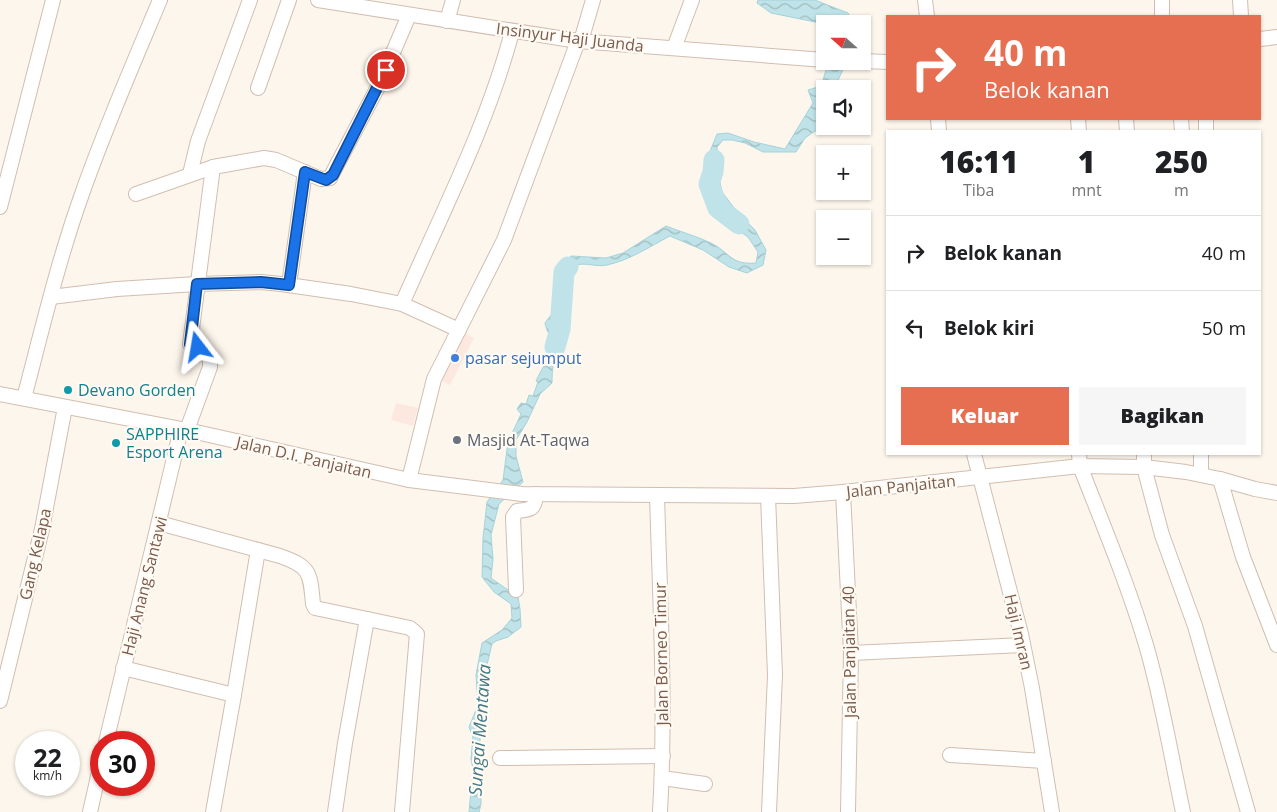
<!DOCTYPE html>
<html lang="id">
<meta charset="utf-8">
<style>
body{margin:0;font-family:"Open Sans",sans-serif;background:#f6f6f6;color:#202124;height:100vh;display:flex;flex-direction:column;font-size:19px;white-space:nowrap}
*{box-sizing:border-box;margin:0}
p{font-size:16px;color:#757577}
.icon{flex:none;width:28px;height:28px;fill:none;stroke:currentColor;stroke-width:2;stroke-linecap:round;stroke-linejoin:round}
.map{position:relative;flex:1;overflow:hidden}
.panel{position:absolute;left:886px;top:130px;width:375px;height:325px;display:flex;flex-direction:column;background:#fff;border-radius:0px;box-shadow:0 1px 4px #0004}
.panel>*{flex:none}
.banner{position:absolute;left:886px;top:15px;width:375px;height:105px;border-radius:0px;box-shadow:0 1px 4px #0004;background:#e76f51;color:#fff;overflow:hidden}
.needle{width:32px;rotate:291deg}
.tools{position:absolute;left:816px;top:15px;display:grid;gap:10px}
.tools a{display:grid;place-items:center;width:55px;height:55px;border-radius:0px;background:#fff;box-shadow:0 1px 4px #0004;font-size:25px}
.speed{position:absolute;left:15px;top:731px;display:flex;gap:10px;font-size:25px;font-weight:700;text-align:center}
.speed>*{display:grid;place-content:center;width:65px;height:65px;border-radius:50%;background:#fff;box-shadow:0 1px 4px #0004;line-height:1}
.speed small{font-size:12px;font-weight:400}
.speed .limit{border:8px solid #d22;background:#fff;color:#111}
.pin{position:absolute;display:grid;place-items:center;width:42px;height:42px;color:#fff;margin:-21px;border:2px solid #fff;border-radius:50%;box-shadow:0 1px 5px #0007}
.me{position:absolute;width:55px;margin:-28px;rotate:346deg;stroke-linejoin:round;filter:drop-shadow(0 0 4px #0008)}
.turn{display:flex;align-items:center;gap:18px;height:105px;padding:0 15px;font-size:22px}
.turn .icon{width:65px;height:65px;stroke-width:2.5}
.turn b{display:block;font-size:35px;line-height:42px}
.eta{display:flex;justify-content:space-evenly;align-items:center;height:85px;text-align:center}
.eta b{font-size:30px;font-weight:800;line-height:35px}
.cta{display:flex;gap:10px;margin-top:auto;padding:10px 15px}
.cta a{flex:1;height:58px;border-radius:0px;background:#e76f51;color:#fff;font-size:20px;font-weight:800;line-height:58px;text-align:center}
.cta a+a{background:#f6f6f6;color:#202124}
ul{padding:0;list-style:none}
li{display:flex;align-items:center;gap:15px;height:75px;padding:0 15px;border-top:1px solid #e0e0e0}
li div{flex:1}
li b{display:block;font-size:19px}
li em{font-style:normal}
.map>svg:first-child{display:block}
</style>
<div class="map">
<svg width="1277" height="812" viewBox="0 0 1277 812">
<defs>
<pattern id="water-waves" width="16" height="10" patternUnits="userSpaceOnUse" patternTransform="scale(1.25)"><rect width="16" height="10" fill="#bfe3e8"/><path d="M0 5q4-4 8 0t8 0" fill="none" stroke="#a0bbbe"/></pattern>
</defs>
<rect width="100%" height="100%" fill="#fdf6ec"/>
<!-- commercial -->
<g fill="#fde8e0">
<path d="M461,331L474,338L450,385L436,378Z"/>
<path d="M396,403L418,408L413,426L391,420Z"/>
</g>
<!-- water -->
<g fill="url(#water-waves)" stroke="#a5d3da">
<path d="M758,0H815L848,13L854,24H825L771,13L757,3Z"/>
<path d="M828,64L845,65L834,89H825V111L818,129L805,138L796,152H763L745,143L732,140H723L717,147L718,172L722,192L738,213L755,230L766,250L763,265L747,273L729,267L703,250L670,236C649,247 630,260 607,265C594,268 581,259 570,269C564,276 566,287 566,295L556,290L558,274L571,256L606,258L623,253L666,226C681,232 696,236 711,243C731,253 730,265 756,263L758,252L748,237L738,230L718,208L709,184V154L717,134L728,133L754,142L785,149L813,103L808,90L821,86Z"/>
<path d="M551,315L570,321L568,329L570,330C567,337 562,341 559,347C553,359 552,370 552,383L540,394L527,422L516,440V456L523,482L499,504L491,535L493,559L491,578L518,597L520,609L521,627L508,637L496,641L492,644L485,673L480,740L481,804L479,812H469L473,769L471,759L473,737L469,727L478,705L476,675L482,643L502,630L512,618L511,604L494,592L482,577L483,538L487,502L503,480L508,442L521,414L517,409L521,403L526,404L529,395L533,396L538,382L536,381C541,369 552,356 551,343C551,336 546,330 545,323Z"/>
</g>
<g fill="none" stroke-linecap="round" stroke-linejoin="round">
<!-- river -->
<g stroke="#bfe3e8" stroke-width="21">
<path d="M714,160L713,172L709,184L718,208L739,224"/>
<path d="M555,347L560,329L564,272L568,267"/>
</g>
<!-- minor casing -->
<g stroke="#d1beb0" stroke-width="16">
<g id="minor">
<path d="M318,0L578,41L825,60"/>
<path d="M925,0L927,16"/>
<path d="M1240,0L1241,16"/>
<path d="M1162,16V0"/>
<path d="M447,21L453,0"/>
<path d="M1260,39L1277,37"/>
<path d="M581,41L593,0"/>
<path d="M674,48L692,0"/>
<path d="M862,61L888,62"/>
<path d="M258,88L289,0"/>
<path d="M938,119L939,131"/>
<path d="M1078,119L1079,131"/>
<path d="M1126,119L1127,131"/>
<path d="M1181,119L1182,131"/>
<path d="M1206,119V131"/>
<path d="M190,174L198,141L250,0"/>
<path d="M136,194L213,167L264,158L276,160L321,179L330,178L380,83L409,15"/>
<path d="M0,207L53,0"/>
<path d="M289,285L305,172"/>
<path d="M51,297L117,289L197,284L261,282L281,284L351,294L402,304L459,330"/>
<path d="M402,304C441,215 487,126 512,32"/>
<path d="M0,394L187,430L409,480L522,494L794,496L843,492L1080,466L1144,467L1186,472L1220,479L1255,489L1277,493"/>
<path d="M24,398C42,330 58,261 82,194C105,128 133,64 160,0"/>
<path d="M187,430L210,367V356L207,352L203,348L193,346L190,344L213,167"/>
<path d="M974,454L1021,634L1032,688L1052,812"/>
<path d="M1079,454L1080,466C1103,525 1128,584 1146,645C1162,699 1171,756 1183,812"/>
<path d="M1144,454V467L1162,535L1195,626L1248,812"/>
<path d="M1201,454V474"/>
<path d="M1220,479L1243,557L1277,645"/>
<path d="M409,480L434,379L504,240L578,41"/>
<path d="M843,492L851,653L848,812"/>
<path d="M657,495C660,601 666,706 660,812"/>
<path d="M768,496L775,675L769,812"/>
<path d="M159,523L280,556C311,567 310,573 313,604L315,608L410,628L417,634L402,812"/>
<path d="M516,590L513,517L517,511C531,509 535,510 536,494"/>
<path d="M851,653L1023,645"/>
<path d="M123,668L234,695"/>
<path d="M0,701L42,529L65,407"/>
<path d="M106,742L181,429"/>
<path d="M950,755L1044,761"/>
<path d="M500,758L663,756"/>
<path d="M662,778L705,784"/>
<path d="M90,812L101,763"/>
<path d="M213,812L234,695L258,550"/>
<path d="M335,812L345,743L367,619"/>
</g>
</g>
<!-- minor -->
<use href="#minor" stroke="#fff" stroke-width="14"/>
</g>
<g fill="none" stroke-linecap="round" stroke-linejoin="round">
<!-- route casing -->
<g stroke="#114b97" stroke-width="12">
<path id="route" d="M198,347L190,344L197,284L261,282L289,285L305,172L326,180L333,175L386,70"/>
</g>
<!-- route -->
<use href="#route" stroke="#1a73e8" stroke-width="9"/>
</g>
<!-- markers -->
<circle fill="#3f7fe0" stroke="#fffaf3" stroke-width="2" cx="455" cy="358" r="5"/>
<g fill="#0f9aa8" stroke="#fffaf3" stroke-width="2">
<circle cx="68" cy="390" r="5"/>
<circle cx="116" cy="443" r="5"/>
</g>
<circle fill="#6b7280" stroke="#fffaf3" stroke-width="2" cx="457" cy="440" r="5"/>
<g text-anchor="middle" stroke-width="4.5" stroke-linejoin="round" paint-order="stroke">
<!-- street labels -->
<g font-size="16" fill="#7a5c4d" stroke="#fffaf3">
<text transform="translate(570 37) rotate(7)" y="6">Insinyur Haji Juanda</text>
<text transform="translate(304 457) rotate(13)" y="6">Jalan D.I. Panjaitan</text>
<text transform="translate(901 486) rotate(-6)" y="6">Jalan Panjaitan</text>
<text transform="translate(35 554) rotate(-77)" y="6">Gang Kelapa</text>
<text transform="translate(144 586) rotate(-76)" y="6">Haji Anang Santawi</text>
<text transform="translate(1019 632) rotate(77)" y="6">Haji Imran</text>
<text transform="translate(849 652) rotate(-91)" y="6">Jalan Panjaitan 40</text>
<text transform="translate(661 654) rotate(-91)" y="6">Jalan Borneo Timur</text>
</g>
<!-- shop labels -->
<g font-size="16" fill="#366cbe" stroke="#fffaf3" text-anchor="start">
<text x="465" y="364">pasar sejumput</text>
</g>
<!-- culture labels -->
<g font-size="16" fill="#0d838f" stroke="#fffaf3" text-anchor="start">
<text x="78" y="396">Devano Gorden</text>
<text x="126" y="440">SAPPHIRE<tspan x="126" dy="18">Esport Arena</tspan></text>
</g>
<!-- worship labels -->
<g font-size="16" fill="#5b616d" stroke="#fffaf3" text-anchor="start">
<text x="467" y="446">Masjid At-Taqwa</text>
</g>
<!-- water labels -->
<g font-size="18" font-style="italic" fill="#437c86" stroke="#fffaf3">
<text transform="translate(480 730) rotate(-86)" y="6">Sungai Mentawa</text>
</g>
</g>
</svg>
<div class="tools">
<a><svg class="needle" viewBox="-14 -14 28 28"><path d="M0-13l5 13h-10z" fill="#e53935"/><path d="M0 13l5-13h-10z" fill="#757577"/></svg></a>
<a><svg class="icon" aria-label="sound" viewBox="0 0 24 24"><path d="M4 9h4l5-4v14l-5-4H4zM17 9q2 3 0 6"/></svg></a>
<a>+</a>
<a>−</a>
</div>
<div class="speed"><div>22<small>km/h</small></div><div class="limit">30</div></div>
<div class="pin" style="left:386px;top:70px;background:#d93025"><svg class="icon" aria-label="arrive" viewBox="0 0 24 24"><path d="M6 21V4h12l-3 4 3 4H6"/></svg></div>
<svg class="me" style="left:198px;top:347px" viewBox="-20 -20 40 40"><path d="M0-17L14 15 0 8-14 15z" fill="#1a73e8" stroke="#fff" stroke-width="4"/></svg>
<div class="banner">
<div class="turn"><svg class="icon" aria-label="right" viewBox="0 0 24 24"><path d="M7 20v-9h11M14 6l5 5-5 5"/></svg><div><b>40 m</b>Belok kanan</div></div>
</div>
<section class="panel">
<div class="eta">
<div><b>16:11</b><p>Tiba</p></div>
<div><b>1</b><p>mnt</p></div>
<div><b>250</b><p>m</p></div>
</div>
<ul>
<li><svg class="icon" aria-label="right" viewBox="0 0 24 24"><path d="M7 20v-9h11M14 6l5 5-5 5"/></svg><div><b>Belok kanan</b></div><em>40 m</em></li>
<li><svg class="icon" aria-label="left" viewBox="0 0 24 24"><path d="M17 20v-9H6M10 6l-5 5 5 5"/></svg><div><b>Belok kiri</b></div><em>50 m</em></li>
</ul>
<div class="cta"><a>Keluar</a><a>Bagikan</a></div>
</section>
</div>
